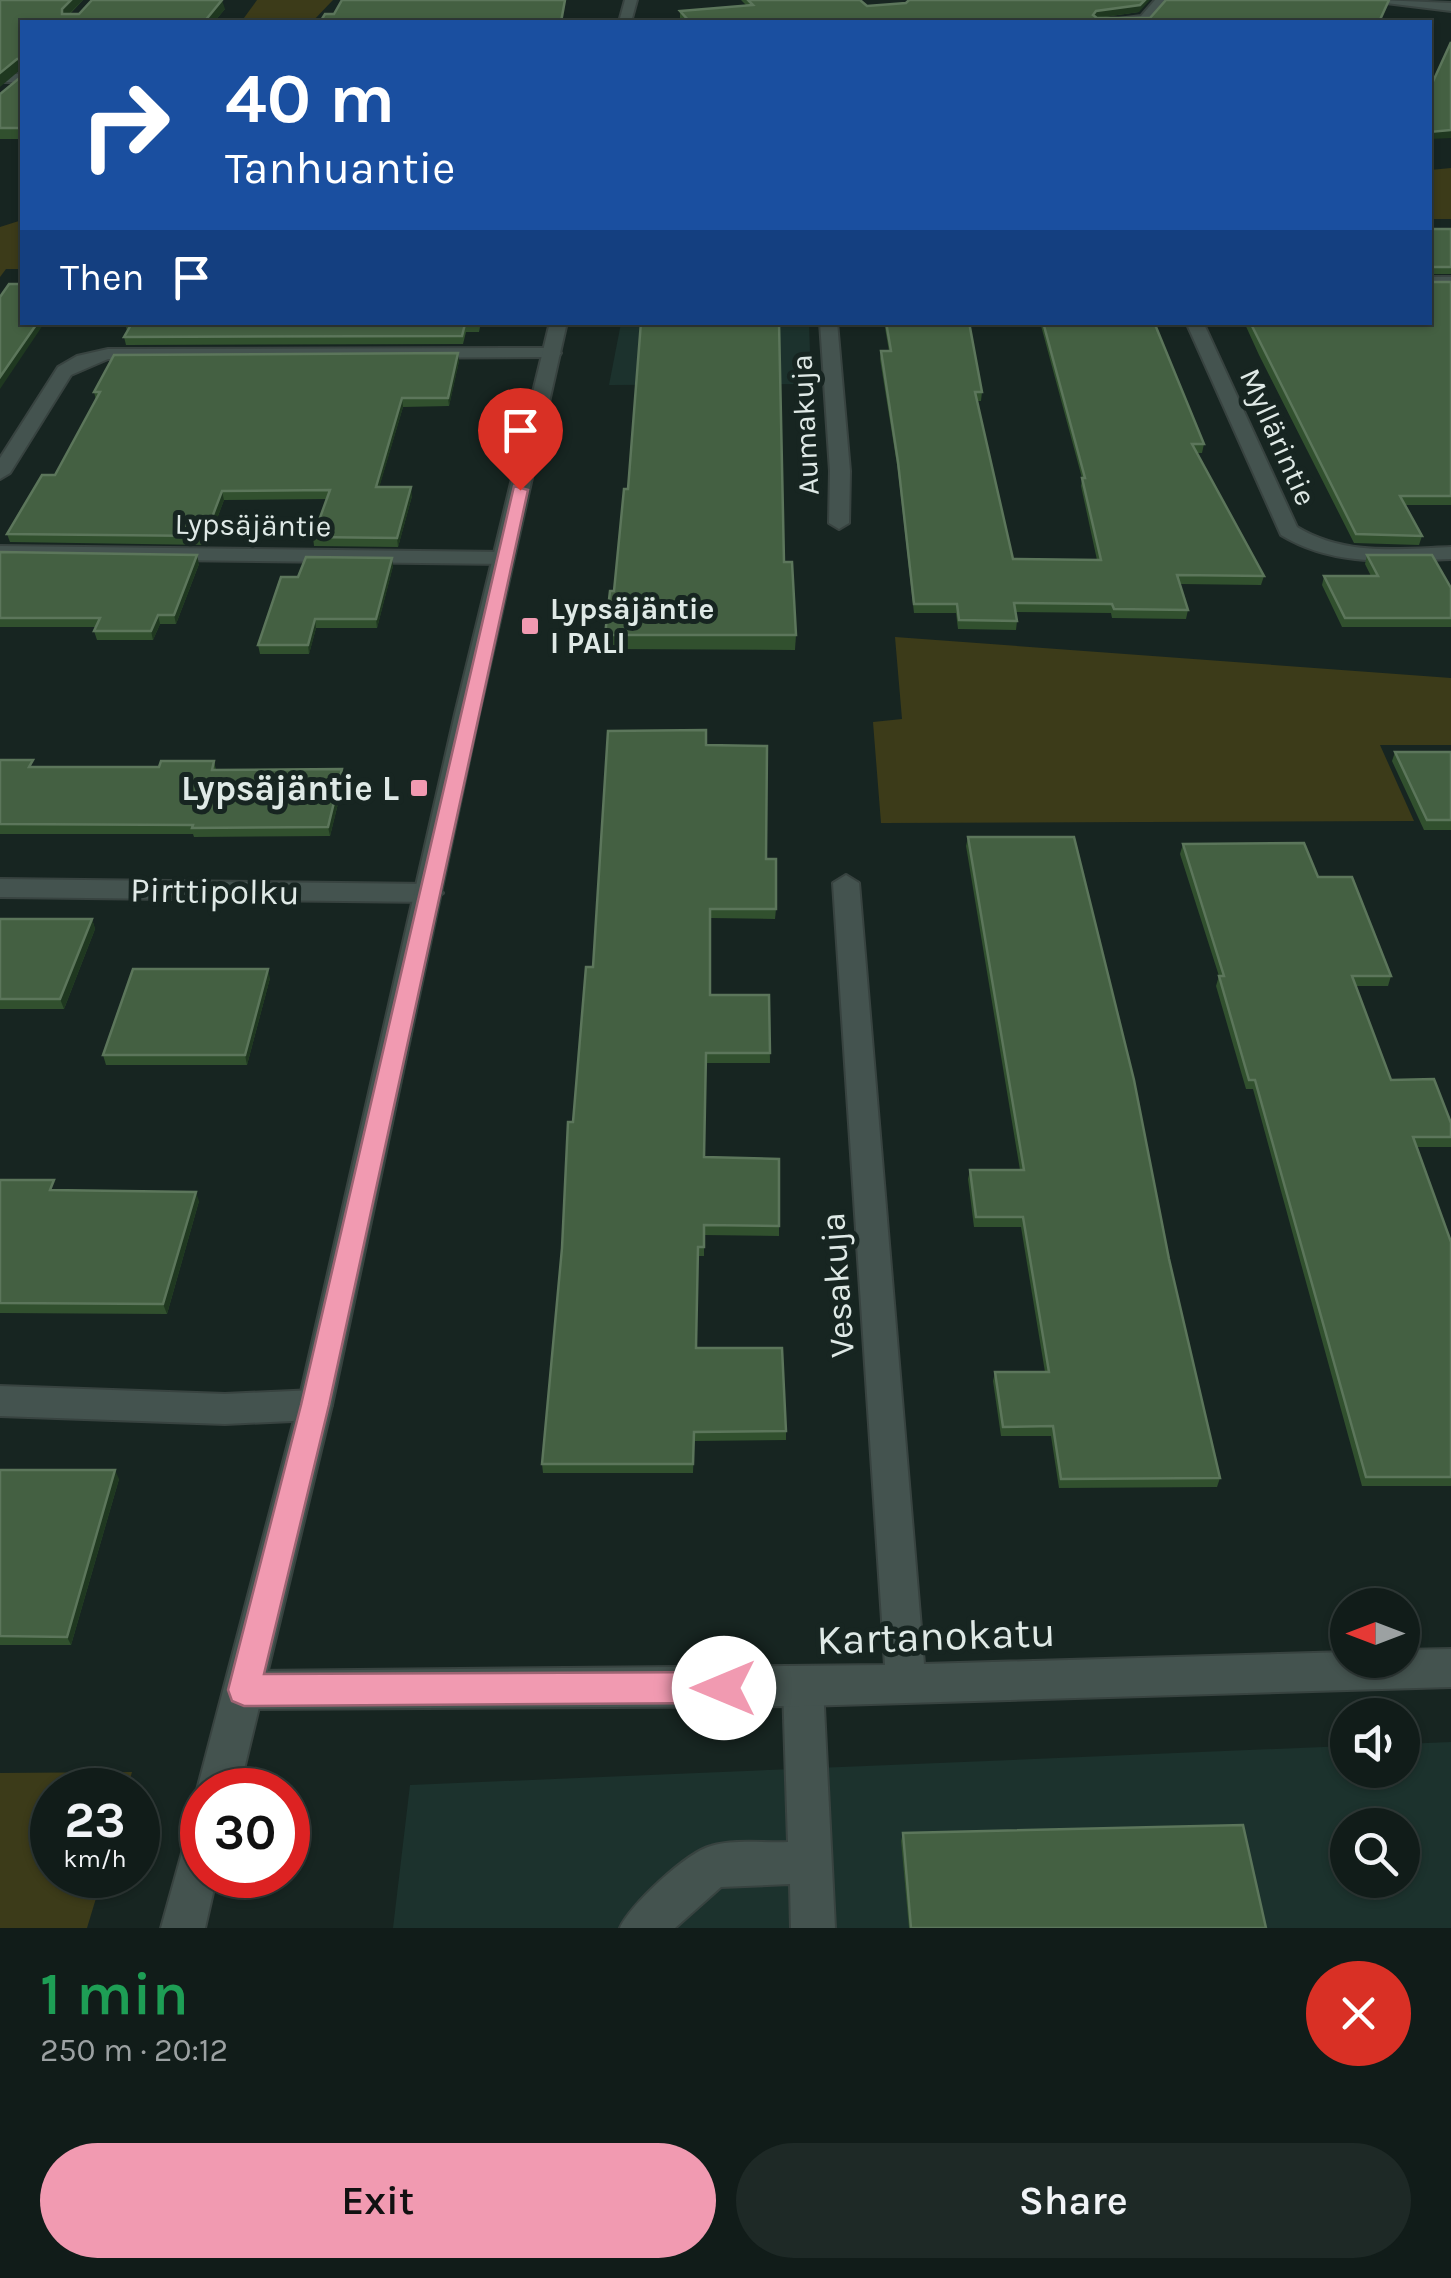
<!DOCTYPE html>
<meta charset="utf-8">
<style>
body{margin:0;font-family:Karla,sans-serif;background:#1e2926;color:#f1f3f6;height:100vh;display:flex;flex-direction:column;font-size:38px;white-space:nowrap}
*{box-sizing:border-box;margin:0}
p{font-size:32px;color:#9ca1a2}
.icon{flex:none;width:55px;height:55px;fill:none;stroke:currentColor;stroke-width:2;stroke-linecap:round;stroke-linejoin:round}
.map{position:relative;height:1928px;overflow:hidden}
.side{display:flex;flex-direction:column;background:#111c19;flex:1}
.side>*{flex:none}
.top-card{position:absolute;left:20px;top:20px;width:1412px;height:305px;border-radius:0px;box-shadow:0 2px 8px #0004,0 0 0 2px #303a38;background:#1a4fa0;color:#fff;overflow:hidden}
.needle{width:65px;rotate:270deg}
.tools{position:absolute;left:1330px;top:1588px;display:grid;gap:20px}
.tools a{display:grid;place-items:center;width:90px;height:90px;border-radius:50%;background:#111c19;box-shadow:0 2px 8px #0004,0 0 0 2px #303a38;font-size:50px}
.speed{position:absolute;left:30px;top:1768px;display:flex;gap:20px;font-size:50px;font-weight:700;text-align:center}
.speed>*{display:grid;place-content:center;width:130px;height:130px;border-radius:50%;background:#111c19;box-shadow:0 2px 8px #0004,0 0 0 2px #303a38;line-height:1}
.speed small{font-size:25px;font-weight:400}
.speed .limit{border:15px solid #d22;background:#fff;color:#111}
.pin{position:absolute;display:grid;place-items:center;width:85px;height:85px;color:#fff;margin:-102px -42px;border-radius:50% 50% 50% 0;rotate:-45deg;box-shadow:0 0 10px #0007}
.pin .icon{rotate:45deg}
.me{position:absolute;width:110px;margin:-55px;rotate:270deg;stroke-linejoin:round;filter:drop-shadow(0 0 8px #0008)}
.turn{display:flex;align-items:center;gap:35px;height:210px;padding:0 40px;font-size:45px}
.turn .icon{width:130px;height:130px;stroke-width:2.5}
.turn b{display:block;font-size:70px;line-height:85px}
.then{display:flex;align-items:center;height:95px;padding:0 40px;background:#0003;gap:20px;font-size:38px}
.round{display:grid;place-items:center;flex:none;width:105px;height:105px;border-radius:52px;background:#1e2926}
.overview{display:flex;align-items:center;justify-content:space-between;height:170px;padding:0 40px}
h1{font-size:60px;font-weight:600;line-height:75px;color:#1e9e55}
.cta{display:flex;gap:20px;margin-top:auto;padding:20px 40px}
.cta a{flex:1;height:115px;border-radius:60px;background:#f19ab1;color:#111;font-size:40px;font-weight:600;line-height:115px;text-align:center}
.cta a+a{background:#1e2926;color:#f1f3f6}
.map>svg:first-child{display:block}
</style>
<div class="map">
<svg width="1451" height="1928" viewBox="0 0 1451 1928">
<rect width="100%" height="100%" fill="#172521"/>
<!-- built -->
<g fill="#1c322d" fill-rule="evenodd">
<path d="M621,323H809L811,384L609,385Z"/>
<path d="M1451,1742V1928H393L410,1785L1347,1746L1348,1770H1402L1403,1744ZM1348,1825H1402V1880H1348Z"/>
</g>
<!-- green -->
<g fill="#3c3b19">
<path d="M257,0H333L312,22H241Z"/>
<path d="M1451,168V219H1430V170Z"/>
<path d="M22,220V269H6L0,277V227Z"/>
<path d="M895,637L1451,678V745H1380L1414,821L881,823L873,722L902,719Z"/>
<path d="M132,1772L127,1790H52V1875H103L87,1928H0V1773Z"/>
</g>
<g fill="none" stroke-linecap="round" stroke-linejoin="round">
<!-- service casing -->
<g stroke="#384340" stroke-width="4">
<path id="service" d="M803,1668L817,1673L823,1687L835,1928H791L790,1884L721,1887L675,1928H620C629,1906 687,1852 711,1846C734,1839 764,1843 788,1842L783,1687L789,1673Z"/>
</g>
<!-- minor casing -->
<g stroke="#384340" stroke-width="4">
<g id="minor">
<path d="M1155,0H1167L1149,22H1096L1141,16Z"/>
<path d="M1380,0L1451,3V11L1386,3Z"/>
<rect x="0" y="74" width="22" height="8"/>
<rect x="1430" y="277" width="21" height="10"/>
<path d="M820,322H837L850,471L849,523L839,529L829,523L830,471Z"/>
<path d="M1186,322H1203L1297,527C1345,556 1397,549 1451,547V559C1391,561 1334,567 1281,535Z"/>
<path d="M552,348L561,353L558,357L108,359L71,375L10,473L0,479V458L58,367L77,356L108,349Z"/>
<path d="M0,546L504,552L514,558L504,564L0,558Z"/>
<path d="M846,875L859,883L924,1664L1348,1652V1660H1402V1650L1451,1649V1687L803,1706L244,1709L230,1704L224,1690L230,1676L244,1671L885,1665L833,883Z"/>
<path d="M0,879L430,884L443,893L430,902L0,897Z"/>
<path d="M0,1386L225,1394L315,1390L327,1394L332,1405L327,1416L315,1420L225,1424L0,1416Z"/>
</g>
</g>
<!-- tertiary casing -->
<g stroke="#384340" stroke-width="4">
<g id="tertiary">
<path d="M625,0H637L631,22H619Z"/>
<path d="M550,322H567L479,714L332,1405L239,1790H202V1802L197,1790L298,1405L455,714Z"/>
<path d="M202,1829V1875H217L205,1928H161L187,1835Z"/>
</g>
</g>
<!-- service -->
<use href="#service" fill="#44534f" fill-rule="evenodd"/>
<!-- minor -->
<use href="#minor" fill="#44534f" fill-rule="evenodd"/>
<!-- tertiary -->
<use href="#tertiary" fill="#44534f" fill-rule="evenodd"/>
</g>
<!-- wall -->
<g fill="#31502e">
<path d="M0,0H83L70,14L225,9L214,22H22V139H0V94L22,76V70H20Z"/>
<path d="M741,0H860L867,6L1139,12L1097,18H1150L1389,0L1380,22H684L680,18V11L747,6Z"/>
<rect x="1430" y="229" width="21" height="45"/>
<path d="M1451,282V505H1404L1422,536L1419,545L1354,543L1259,355L1244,322H1430Z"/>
<path d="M125,322H481L479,332H466L463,344L126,345L124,337L127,331Z"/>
<path d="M884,322H969L982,392L981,401H977L1013,559L1097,560L1081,486L1082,478L1040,322H1154L1204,444L1202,453H1197L1264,576L1261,585L1180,584L1188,610L1186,619L1112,618L1111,613L1015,612L1017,621L1016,630L958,629L956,613H914L898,471L880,359L881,351H889Z"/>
<path d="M459,361L449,406L403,407L379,487L412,496L398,547L314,546L313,537L327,499L224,500L207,545L10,542L7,534L55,475L96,400L94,392Z"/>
<path d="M0,552L199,564L176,624H160L153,640H97L94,631L96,627H0Z"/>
<path d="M1367,555L1451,588V627H1342L1322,585L1324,576H1371L1365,564Z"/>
<path d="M784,562L796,635L795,650L606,649L605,635Z"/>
<path d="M393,566L377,628H316L309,654H260L258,645L298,577Z"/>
<path d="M1395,752H1451V830H1424L1392,761Z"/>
<path d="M0,760L35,767H159L214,761L216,770L342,769L344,779L330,836L194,837L193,834H0Z"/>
<path d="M968,837L1169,1259L1220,1478L1217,1487L1059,1488L1051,1436H1001L993,1381L995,1372H1045L1021,1227H974L968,1179L970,1170H1020L966,846Z"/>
<path d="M1183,844L1318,877L1391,976L1388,986H1356L1391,1080L1451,1123V1147H1416L1451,1242V1486H1362L1253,1089H1246L1216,986L1219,976L1180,854Z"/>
<path d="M766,859L776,909L775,919L710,918V995H769L770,1063H706L704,1157L779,1226V1236L704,1235V1256H698L696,1348L786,1431V1440L694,1441L693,1473H543L542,1464L573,1122L593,967Z"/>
<path d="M0,919H92L95,929L64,1009H0Z"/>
<path d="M270,978L247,1065H106L103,1055Z"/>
<path d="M0,1180L57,1190L199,1201L167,1314L0,1313Z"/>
<path d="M0,1470L119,1479L71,1645H0Z"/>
<path d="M903,1833L1266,1928H909L901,1841Z"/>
</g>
<!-- shaded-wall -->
<g fill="#1f3820">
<path d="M71,0H83L64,19V22L62,9Z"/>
<path d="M222,0L225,9L214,22H204Z"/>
<path d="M1145,0H1150L1139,12L1096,18L1093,15L1096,11Z"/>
<path d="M17,59L20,70L0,87V73Z"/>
<path d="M1451,130V138L1430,139V132Z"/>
<path d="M38,322H45L0,389V377Z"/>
<path d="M458,353L459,361L449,406L448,398Z"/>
<path d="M402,398L403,407L377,495L376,487Z"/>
<path d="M411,487L412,496L398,547L397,538Z"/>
<path d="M222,491L224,500L207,545L205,536Z"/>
<path d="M197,555L199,564L176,624L174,615Z"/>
<path d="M392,558L393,566L377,628L376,619Z"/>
<path d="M158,615L160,624L153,640L151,631Z"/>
<path d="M315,619L316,628L309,654L308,645Z"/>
<path d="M342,769L344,779L330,836L328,827Z"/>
<path d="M92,919L95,929L64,1009L60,999Z"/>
<path d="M268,969L270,978L247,1065L245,1055Z"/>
<path d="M196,1192L199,1201L167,1314L163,1304Z"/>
<path d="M115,1470L119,1479L71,1645L67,1637Z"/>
</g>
<!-- building -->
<g fill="#446042" stroke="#5c765b" stroke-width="2.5">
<path d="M0,0H71L62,9V14H79L92,0H222L204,22H22V128H0V94L22,76V59H17L0,73Z"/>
<path d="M342,0H565L561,22H320L325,14H334Z"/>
<path d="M748,0H860L867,6L906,3L909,0H1145L1140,5L1096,11L1093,15L1097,18H1150L1166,0H1389L1379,22H690L680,11L753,5Z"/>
<path d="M1451,42V130L1430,132V88Z"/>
<rect x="1430" y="229" width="21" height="38"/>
<path d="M1430,282H1451V496H1400L1422,536L1356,534L1250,322H1430Z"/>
<path d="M9,284H22V322H38L0,377V297Z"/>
<path d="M478,322L465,324L462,336L124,337L132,323L125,322Z"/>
<path d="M641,322H779L784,562H792L796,635H605L610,591H614L624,489H628Z"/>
<path d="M886,322H969L982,392H975L1013,559L1101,560L1082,478H1085L1043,322H1154L1204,444H1192L1264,576L1177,575L1188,610L1114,609L1112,604L1014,603L1017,621L959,620L957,604H914L898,462L881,351H891Z"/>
<path d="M458,353L448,398H402L376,487H411L397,538L313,537L330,490L222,491L205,536L7,534L42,475H55L100,392H94L114,355Z"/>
<path d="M0,552L197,555L174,615H158L151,631H94L100,618H0Z"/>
<path d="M1367,555H1432L1451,588V618H1345L1324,576H1378Z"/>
<path d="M306,557L392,558L376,619H315L308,645H258L281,577H298Z"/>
<path d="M706,730V745L767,746L766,859H776V909H710V995H769L770,1053H706L704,1157L779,1159V1226L704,1225V1247H698L696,1348H782L786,1431L694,1432L693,1464H542L562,1248L568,1122H573L586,967H593L608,731Z"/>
<path d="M1395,752H1451V820H1427Z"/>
<path d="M0,760H33L29,767H159L161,761H214L212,770L342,769L328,827L192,828L193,825L0,824Z"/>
<path d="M968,837H1074L1134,1080L1169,1259L1220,1478L1061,1479L1053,1426L1003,1427L995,1372H1049L1023,1217H976L970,1170H1024Z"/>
<path d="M1304,843L1318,877H1352L1391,976H1352L1391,1080L1434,1079L1451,1123V1137H1413L1451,1242V1477H1366L1255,1080H1249L1219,976H1224L1183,844Z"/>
<path d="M0,919H92L60,999H0Z"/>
<path d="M133,969H268L245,1055H103Z"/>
<path d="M0,1180H54L50,1190L196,1192L163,1304L0,1303Z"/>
<path d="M0,1470H115L67,1637L0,1636Z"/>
<path d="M1243,1825L1266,1928H911L903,1833Z"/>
</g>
<!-- route -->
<path fill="#f19ab1" stroke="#9d6473" stroke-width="2.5" d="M514,486L528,490L329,1405L264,1674L724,1672L735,1676L740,1688L735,1699L724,1703L244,1706L232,1701L228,1690L301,1405Z"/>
<!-- markers -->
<g fill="#f19ab1" stroke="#172521" stroke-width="4">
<rect x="520" y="616" width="20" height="20" rx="5"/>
<rect x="409" y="778" width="20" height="20" rx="5"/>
</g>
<g text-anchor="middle" stroke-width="10" stroke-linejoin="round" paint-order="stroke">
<!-- far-street labels -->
<g font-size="30" fill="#dfe9e6" stroke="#172521">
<text transform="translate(805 425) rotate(-93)" y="10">Aumakuja</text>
<text transform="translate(1278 437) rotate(66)" y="10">Myllärintie</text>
<text transform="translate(253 525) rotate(1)" y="10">Lypsäjäntie</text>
</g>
<!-- far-poi labels -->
<g font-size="30" font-weight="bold" fill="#dfe9e6" stroke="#172521" text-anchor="start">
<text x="550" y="619">Lypsäjäntie<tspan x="550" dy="34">I PALI</tspan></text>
</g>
<!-- poi labels -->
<g font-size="35" font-weight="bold" fill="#dfe9e6" stroke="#172521" text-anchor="end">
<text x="399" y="800">Lypsäjäntie L</text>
</g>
<!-- street labels -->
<g font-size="35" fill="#dfe9e6" stroke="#172521">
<text transform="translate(215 891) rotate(1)" y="12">Pirttipolku</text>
<text transform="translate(837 1285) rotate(-94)" y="12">Vesakuja</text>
</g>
<!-- near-street labels -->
<g font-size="42" fill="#dfe9e6" stroke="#172521">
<text transform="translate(936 1635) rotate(-2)" y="15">Kartanokatu</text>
</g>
</g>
</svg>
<div class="tools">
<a><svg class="needle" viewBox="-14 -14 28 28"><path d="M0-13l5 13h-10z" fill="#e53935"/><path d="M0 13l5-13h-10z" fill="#9ca1a2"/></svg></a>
<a><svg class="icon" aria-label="sound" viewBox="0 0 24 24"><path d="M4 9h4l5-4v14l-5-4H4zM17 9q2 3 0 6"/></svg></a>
<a><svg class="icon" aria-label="search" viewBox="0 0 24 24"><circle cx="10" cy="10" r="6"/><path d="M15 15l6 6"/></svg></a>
</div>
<div class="speed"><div>23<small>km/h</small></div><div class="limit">30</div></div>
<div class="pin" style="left:520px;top:490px;background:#d93025"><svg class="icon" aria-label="arrive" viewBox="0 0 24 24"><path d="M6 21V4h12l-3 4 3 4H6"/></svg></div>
<svg class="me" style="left:724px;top:1688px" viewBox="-20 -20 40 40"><circle r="19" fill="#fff"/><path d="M0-13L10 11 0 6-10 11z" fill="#f19ab1"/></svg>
<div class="top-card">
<div class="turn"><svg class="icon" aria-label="right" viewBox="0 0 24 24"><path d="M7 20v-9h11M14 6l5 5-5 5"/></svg><div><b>40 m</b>Tanhuantie</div></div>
<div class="then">Then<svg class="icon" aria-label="arrive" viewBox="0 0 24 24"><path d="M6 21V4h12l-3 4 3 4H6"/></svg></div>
</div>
</div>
<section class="side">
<div class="overview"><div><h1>1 min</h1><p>250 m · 20:12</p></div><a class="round" style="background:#d93025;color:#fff"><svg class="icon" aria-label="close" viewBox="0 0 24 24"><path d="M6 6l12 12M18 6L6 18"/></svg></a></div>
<div class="cta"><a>Exit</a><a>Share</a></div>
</section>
